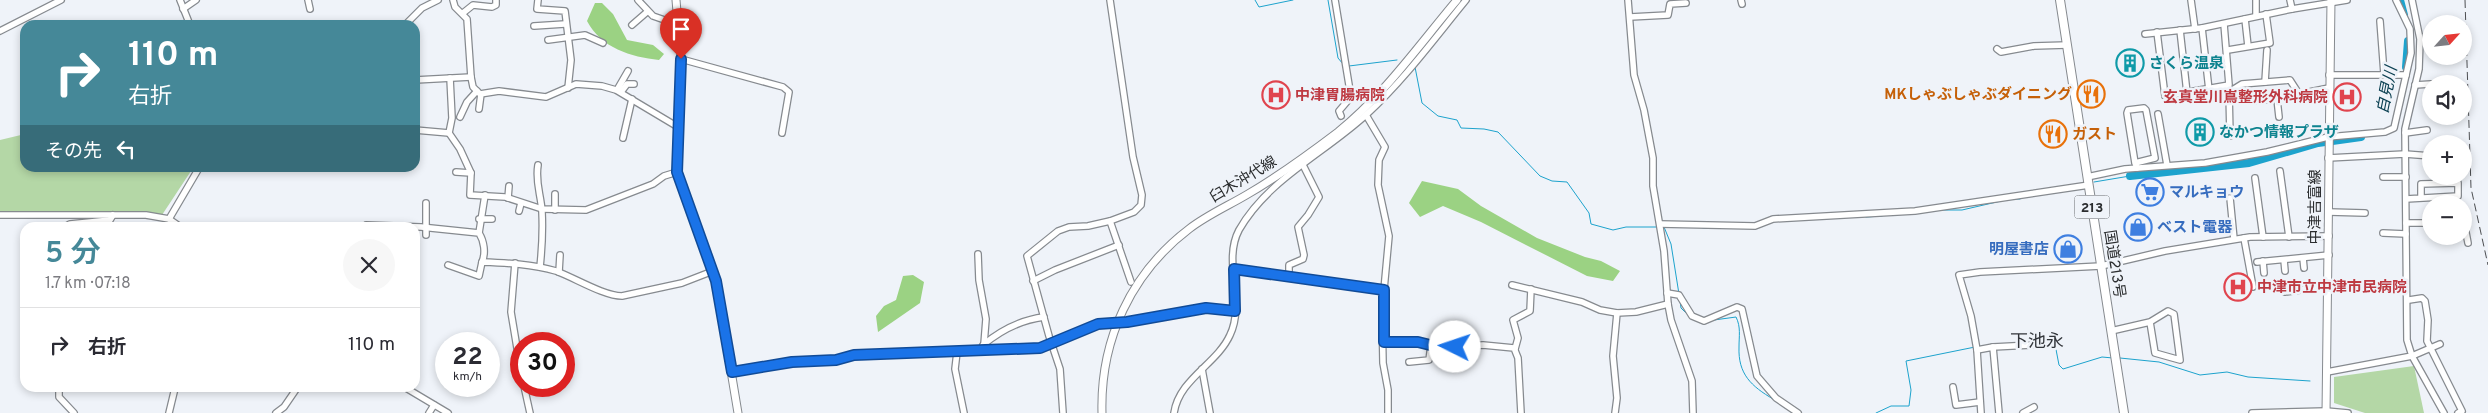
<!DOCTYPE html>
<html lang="ja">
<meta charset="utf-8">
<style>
body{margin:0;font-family:Overpass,"Noto Sans JP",sans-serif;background:#f7f7f7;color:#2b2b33;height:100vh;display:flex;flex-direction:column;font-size:19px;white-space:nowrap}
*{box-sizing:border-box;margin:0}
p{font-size:16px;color:#7c7c81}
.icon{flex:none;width:28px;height:28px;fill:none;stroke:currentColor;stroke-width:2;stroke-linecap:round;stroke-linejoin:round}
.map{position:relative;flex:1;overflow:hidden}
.sheet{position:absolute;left:20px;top:222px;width:400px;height:170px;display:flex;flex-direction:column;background:#fff;border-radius:15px;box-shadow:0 2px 8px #0003}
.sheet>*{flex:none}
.guide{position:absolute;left:20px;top:20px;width:400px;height:152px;border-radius:15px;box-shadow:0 2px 8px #0003;background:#458898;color:#fff;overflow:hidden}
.needle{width:32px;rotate:63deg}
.fabs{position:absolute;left:2422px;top:15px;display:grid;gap:10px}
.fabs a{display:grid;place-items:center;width:50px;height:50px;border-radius:50%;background:#fff;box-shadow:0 2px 8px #0003;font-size:25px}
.speed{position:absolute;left:435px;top:332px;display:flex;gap:10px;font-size:25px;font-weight:700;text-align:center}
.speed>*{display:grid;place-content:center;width:65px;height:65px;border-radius:50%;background:#fff;box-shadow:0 2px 8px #0003;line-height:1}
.speed small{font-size:12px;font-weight:400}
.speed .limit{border:8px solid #d22;background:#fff;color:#111}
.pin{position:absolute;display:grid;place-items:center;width:42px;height:42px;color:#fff;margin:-51px -21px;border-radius:50% 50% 50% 0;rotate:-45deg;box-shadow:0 0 5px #0007}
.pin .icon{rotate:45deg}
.me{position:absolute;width:55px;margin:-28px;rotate:274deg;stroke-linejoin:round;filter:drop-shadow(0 0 4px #0008)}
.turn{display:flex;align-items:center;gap:18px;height:105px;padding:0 25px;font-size:22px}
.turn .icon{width:65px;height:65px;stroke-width:2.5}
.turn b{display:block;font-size:35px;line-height:42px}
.then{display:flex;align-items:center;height:48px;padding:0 25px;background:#0003;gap:10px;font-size:19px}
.round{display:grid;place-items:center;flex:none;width:52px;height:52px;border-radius:26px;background:#f7f7f7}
.head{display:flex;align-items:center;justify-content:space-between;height:85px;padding:0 25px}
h1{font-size:30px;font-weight:600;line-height:38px;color:#458898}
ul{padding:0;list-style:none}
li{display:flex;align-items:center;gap:15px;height:75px;padding:0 25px;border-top:1px solid #e1e1e2}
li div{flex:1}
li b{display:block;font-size:19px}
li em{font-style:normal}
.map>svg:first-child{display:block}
</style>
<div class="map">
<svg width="2488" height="413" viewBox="0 0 2488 413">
<rect width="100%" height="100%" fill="#eff3f9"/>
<!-- green -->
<g fill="#b4d7a6">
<path d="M25,134V168H193L162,215L143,211L0,212V140Z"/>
<path d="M2414,366L2424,413H2365L2334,403V377Z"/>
</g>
<!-- forest -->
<g fill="#9bd283">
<path d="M595,3H602L613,14L627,40L653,45L664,54L659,60C631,57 601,48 587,21Z"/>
<path d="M1422,181L1458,189L1481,206L1537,238L1585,257L1601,261L1620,271L1613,281L1587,276L1481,222L1443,206L1420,217L1409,203Z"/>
<path d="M913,275L924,282L920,303L878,332L876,316L884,306L896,300L903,276Z"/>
</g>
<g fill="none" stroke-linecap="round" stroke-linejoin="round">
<!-- stream -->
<g stroke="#1da3cd" stroke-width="1">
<path d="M1255,0L1259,7L1293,0"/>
<path d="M1328,0L1338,58L1343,64"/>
<path d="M1349,66L1397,60"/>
<path d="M1415,67L1422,103L1438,116L1457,120L1461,128L1484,129L1498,132L1540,176L1552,181L1567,182L1589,213L1591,224L1613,230L1626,227H1657"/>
<path d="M2094,182L2130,176"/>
<path d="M2012,199H2020"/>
<path d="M1938,210H1962L2001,201"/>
<path d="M1866,217L1882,216"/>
<path d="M1824,219L1837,218"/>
<path d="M1664,227L1671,244L1679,294"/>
<path d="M1703,228H1727"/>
<path d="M1680,300L1681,308L1688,315"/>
<path d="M1714,320L1736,317C1741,327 1739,336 1739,347C1738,374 1751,386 1773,399"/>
<path d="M2033,343L2054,339L2059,365L2063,369L2102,357L2113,358"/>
<path d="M2120,358L2159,362L2200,375L2227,372L2248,377L2310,381"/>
<path d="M1876,413L1891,406H1909L1911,390L1906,361L1975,347"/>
</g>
<!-- river -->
<g stroke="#1da3cd" stroke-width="8">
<path d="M2400,0L2404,15"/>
<path d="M2406,67L2408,41"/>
<path d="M2130,176L2249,163L2318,143L2361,137"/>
</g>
<!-- minor casing -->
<g stroke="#868a8f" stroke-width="8">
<g id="minor">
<path d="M180,0L190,25"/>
<path d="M308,0L310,9"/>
<path d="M453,0L455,7L467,19L471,77L473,87L480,94L499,91L546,97L576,84L602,86L616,90L678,127"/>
<path d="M538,0L537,9L565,11L571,60L568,88"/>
<path d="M638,0L653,16L679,25"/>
<path d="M1335,0L1351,97L1339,111L1341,116"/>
<path d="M1628,0L1634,75L1644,110L1653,158V186L1664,251L1668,304L1671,320L1692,381L1693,413"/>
<path d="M1741,0L1742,4"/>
<path d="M2191,0L2195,29"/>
<path d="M2256,0V16"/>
<path d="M2290,0L2292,9"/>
<path d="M183,9L196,0"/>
<path d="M463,13L473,5L492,7L496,5V0"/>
<path d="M1630,17L1668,15L1670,4L1686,3"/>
<path d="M2245,19L2248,46"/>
<path d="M2380,21L2384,74"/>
<path d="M405,25L422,8L438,0"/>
<path d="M632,25L647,12"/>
<path d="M534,26L565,24"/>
<path d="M2202,28L2209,90"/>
<path d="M2180,30L2187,93"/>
<path d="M0,31L61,0"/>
<path d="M2157,32L2165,96L2229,85L2224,24"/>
<path d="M2145,34L2202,28L2292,9L2347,0"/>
<path d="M548,40L585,35L603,43"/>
<path d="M1997,49L2001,52L2034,46L2067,45"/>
<path d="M2228,50L2270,43L2266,14"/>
<path d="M681,59L783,87L789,92L782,133"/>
<path d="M2329,75H2406"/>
<path d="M450,78L452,118L449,133L460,149L471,173L470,195L505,197L542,209L586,210L653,184L664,176L677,172"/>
<path d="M415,80L471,77"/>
<path d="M2265,82L2267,50"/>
<path d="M2435,84L2443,82"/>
<path d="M2415,85L2431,84"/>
<path d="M617,90L628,71"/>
<path d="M621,92L627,84H634"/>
<path d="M2277,99L2279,117"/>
<path d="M2253,101L2299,96V94"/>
<path d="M479,109L481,94"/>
<path d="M2158,114L2167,165"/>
<path d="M1366,115L1385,147L1379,160L1378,185L1389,236L1382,311L1383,363L1388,390V413"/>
<path d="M460,117L467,102L477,91"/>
<path d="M415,130L449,133"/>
<path d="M2405,133L2427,130"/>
<path d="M2230,136L2229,92L2242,84L2290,80L2299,94L2329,88"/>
<path d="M623,138L632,99"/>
<path d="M2328,158L2405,154L2431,156"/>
<path d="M2135,163L2155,158L2146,110L2144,108L2128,110L2127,113L2135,163L2137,168"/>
<path d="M538,165C535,183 541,194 542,212C543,231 542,248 540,267"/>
<path d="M2280,171L2289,237"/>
<path d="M456,172L471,173"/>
<path d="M2087,177L2125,169L2205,163L2267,152L2328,137L2385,132L2394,128L2411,53L2410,29L2396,0"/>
<path d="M2383,177H2406"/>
<path d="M2255,178L2263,237"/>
<path d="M508,198L509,186"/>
<path d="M2230,198L2234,239"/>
<path d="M2406,199L2458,196V183L2421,184V198"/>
<path d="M426,203V235"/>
<path d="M555,210V194"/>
<path d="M519,211L521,203"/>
<path d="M2329,212L2365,213"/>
<path d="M0,215H146L169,219L182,228"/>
<path d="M169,219L199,168"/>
<path d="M479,219H492"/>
<path d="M1110,221L1131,282"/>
<path d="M2464,222L2468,243"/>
<path d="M2406,223H2431"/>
<path d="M1660,224L1755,226L1773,219L1915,211L2089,185"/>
<path d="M63,228L70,224L110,220L113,215"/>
<path d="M363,228L366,225L421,227L479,233C484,241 486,253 482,262"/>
<path d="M479,233L485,195"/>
<path d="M2383,233L2406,234"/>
<path d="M2244,238L2253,287"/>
<path d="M978,254L979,280L986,319L984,344"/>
<path d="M2303,258L2304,268"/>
<path d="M2284,260L2285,271"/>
<path d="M2263,261L2264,273"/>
<path d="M2257,262L2329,255"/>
<path d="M515,263L511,312L521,372"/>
<path d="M448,265L479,276L482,262C507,263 532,264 556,271C575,278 604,296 622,296L682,283L713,271"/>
<path d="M1234,269L1384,290"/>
<path d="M559,272L560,255"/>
<path d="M1289,278V265L1303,259L1304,255L1298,227L1308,215L1319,197L1303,165"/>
<path d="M1033,281L1055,270L1119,245"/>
<path d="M1512,285L1582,302L1600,310L1617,313L1636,312L1668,304"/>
<path d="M2285,292L2328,286"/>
<path d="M1667,293L1679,295L1692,316L1704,321L1737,307L1742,309L1757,376L1776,398L1798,413"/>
<path d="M2409,300L2422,298L2425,301L2428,320L2427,341L2462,411L2458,413"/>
<path d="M2111,331L2150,322L2168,311L2174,314L2180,360L2155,353L2150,322"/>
<path d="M1384,342H1418L1444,347L1483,345L1514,348L1518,358L1521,413"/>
<path d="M2440,344L2412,356L2444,413"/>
<path d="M983,345C1001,330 1020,320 1044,317"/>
<path d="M1993,347L2031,345"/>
<path d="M1515,349L1518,338L1513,320L1530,311L1531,289"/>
<path d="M1977,350L1993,347L1999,413"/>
<path d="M957,352L955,369L964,413"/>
<path d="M1409,362L1429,360L1431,345"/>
<path d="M1202,369L1210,413"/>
<path d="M732,372L792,362L836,360L854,355L1040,348L1098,324L1127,322L1206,308L1235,311"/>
<path d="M2327,372L2412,356L2407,340L2405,129L2419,69L2420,39L2412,0"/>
<path d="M524,386L530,413"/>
<path d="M1953,387L1956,405L1980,402"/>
<path d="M59,388V397L74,413"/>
<path d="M406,388L448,413"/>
<path d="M169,413L175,388"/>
<path d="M276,413L284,407L297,388"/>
<path d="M429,413L434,405"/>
<path d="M1063,413L1060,369L1049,336L1027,256L1058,231L1069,227L1088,226L1110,221L1134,212L1141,205L1142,195L1133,157L1110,0"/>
<path d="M1174,413C1179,379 1217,364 1230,335C1246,302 1222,262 1239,230C1268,179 1325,153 1367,114C1404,80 1434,39 1466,0"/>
<path d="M1615,413L1617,398L1613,356L1617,313"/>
<path d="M1981,413L1977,350L1971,316L1959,275L1980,272L2101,266L2165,251L2250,237L2329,236"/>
<path d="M2023,413L2034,407"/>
<path d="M2252,413L2326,411L2348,413"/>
</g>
</g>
<!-- major casing -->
<g stroke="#868a8f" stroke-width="9">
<g id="major">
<path d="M676,0L681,59L677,172L716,281L738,413"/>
<path d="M1102,413C1100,340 1131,273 1189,229C1207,215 1228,206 1248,194C1279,176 1309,154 1338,132C1384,95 1419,45 1457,0"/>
<path d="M2326,413L2331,0"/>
</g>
</g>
<!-- highway casing -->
<g stroke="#868a8f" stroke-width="10">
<path id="highway" d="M2060,0L2124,413"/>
</g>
<!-- minor -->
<use href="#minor" stroke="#fff" stroke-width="5.5"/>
<!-- major -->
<use href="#major" stroke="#fff" stroke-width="7"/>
<!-- highway -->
<use href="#highway" stroke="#fff" stroke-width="8"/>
<!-- rail -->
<path stroke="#4d4f52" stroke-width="1" stroke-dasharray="8 4" stroke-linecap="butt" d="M2465,0L2471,188L2488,265"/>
</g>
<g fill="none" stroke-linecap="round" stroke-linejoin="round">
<!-- route casing -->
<g stroke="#114b97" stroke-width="12">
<path id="route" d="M681,59L677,172L716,281L732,372L792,362L836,360L854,355L1040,348L1098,324L1127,322L1206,308L1235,311L1234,269L1384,290V342H1418L1438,347H1455"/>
</g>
<!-- route -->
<use href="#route" stroke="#1a73e8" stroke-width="9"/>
</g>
<!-- icons -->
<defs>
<g id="building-ring" transform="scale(1.4375)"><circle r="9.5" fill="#eff3f9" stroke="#0f9aa8" stroke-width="1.5"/><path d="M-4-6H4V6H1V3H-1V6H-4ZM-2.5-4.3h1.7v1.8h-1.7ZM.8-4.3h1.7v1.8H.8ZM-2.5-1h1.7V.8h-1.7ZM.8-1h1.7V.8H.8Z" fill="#0f9aa8"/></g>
<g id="restaurant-ring" transform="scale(1.4375)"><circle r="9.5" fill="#eff3f9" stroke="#e8710a" stroke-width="1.5"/><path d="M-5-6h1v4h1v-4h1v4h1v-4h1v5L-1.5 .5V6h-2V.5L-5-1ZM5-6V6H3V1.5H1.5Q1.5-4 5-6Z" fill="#e8710a"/></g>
<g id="hospital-ring" transform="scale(1.4375)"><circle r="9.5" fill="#eff3f9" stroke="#e0444e" stroke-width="1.5"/><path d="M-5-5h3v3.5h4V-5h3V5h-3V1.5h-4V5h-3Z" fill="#e0444e"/></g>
<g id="supermarket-ring" transform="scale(1.4375)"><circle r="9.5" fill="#eff3f9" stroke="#3f7fe0" stroke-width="1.5"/><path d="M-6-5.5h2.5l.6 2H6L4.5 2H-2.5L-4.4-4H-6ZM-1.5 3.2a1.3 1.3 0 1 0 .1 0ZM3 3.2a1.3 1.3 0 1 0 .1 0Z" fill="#3f7fe0"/></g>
<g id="shop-ring" transform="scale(1.4375)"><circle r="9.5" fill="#eff3f9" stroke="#3f7fe0" stroke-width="1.5"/><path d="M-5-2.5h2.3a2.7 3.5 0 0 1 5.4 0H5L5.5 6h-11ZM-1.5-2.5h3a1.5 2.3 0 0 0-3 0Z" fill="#3f7fe0"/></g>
</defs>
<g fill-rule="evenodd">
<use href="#building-ring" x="2130" y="63"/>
<use href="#restaurant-ring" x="2091" y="94"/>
<use href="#hospital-ring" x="1276" y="95"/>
<use href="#hospital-ring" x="2347" y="97"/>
<use href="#building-ring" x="2200" y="132"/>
<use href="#restaurant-ring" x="2053" y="134"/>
<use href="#supermarket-ring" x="2150" y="192"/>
<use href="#shop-ring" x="2138" y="227"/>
<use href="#shop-ring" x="2068" y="249"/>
<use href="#hospital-ring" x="2238" y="287"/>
</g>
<g text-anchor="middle" stroke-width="5" stroke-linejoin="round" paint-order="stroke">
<!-- shield labels -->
<rect fill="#eff3f9" stroke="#66686c" stroke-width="1" x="2074.5" y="195.5" width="35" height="23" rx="4"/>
<g font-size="14" font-weight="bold" fill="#2b2d2f">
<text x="2092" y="212">213</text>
</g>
<!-- culture labels -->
<g font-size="15" font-weight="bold" fill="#0d838f" stroke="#eff3f9" text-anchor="start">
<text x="2149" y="68">さくら温泉</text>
<text x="2219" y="137">なかつ情報プラザ</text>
</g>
<!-- food labels -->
<g font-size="15" font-weight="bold" fill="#c56008" stroke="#eff3f9" text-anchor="end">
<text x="2072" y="99">MKしゃぶしゃぶダイニング</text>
<text x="2072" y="139" text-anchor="start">ガスト</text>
</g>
<!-- health labels -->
<g font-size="15" font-weight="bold" fill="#be3a42" stroke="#eff3f9" text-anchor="start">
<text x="1295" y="100">中津胃腸病院</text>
<text x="2328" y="102" text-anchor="end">玄真堂川嶌整形外科病院</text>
<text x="2257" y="292">中津市立中津市民病院</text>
</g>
<!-- street labels -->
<g font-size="15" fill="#2b2d2f" stroke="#eff3f9">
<text transform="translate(1243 179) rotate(-31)" y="5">臼木沖代線</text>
<text transform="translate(2315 207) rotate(-90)" y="5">中津吉富線</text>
<text transform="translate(2115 264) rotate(81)" y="5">国道213号</text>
</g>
<!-- shop labels -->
<g font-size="15" font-weight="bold" fill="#366cbe" stroke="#eff3f9" text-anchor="start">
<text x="2169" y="197">マルキョウ</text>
<text x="2157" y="232">ベスト電器</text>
<text x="2049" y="254" text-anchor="end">明屋書店</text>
</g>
<!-- water labels -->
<g font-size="16" font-style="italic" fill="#0b4052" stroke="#eff3f9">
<text transform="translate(2386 90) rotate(-79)" y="6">自見川</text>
</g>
<!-- quarter labels -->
<g font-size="18" fill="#32353a" stroke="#eff3f9">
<text x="2037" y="347">下池永</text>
</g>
</g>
</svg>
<div class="fabs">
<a><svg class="needle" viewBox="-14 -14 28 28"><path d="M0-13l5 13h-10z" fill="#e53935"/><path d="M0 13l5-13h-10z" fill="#7c7c81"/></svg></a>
<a><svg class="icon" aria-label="sound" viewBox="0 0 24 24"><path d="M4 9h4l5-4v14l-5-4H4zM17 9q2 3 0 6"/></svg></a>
<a>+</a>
<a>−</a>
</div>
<div class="speed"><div>22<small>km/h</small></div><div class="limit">30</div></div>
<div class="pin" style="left:681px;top:59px;background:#d93025"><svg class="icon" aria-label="arrive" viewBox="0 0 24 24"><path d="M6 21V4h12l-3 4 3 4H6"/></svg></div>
<svg class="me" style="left:1455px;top:347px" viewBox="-20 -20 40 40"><circle r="19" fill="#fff"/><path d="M0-13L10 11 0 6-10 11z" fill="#1a73e8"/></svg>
<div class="guide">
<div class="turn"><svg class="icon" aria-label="right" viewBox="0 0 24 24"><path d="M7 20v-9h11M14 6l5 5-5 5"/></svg><div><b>110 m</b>右折</div></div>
<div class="then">その先<svg class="icon" aria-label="left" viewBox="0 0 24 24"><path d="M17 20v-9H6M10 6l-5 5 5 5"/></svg></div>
</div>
<section class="sheet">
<div class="head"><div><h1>5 分</h1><p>1.7 km · 07:18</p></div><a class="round"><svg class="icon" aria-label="close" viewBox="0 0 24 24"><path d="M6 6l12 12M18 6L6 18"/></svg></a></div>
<ul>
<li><svg class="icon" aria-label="right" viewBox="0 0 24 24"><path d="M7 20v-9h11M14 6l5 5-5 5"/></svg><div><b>右折</b></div><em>110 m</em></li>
</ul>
</section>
</div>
